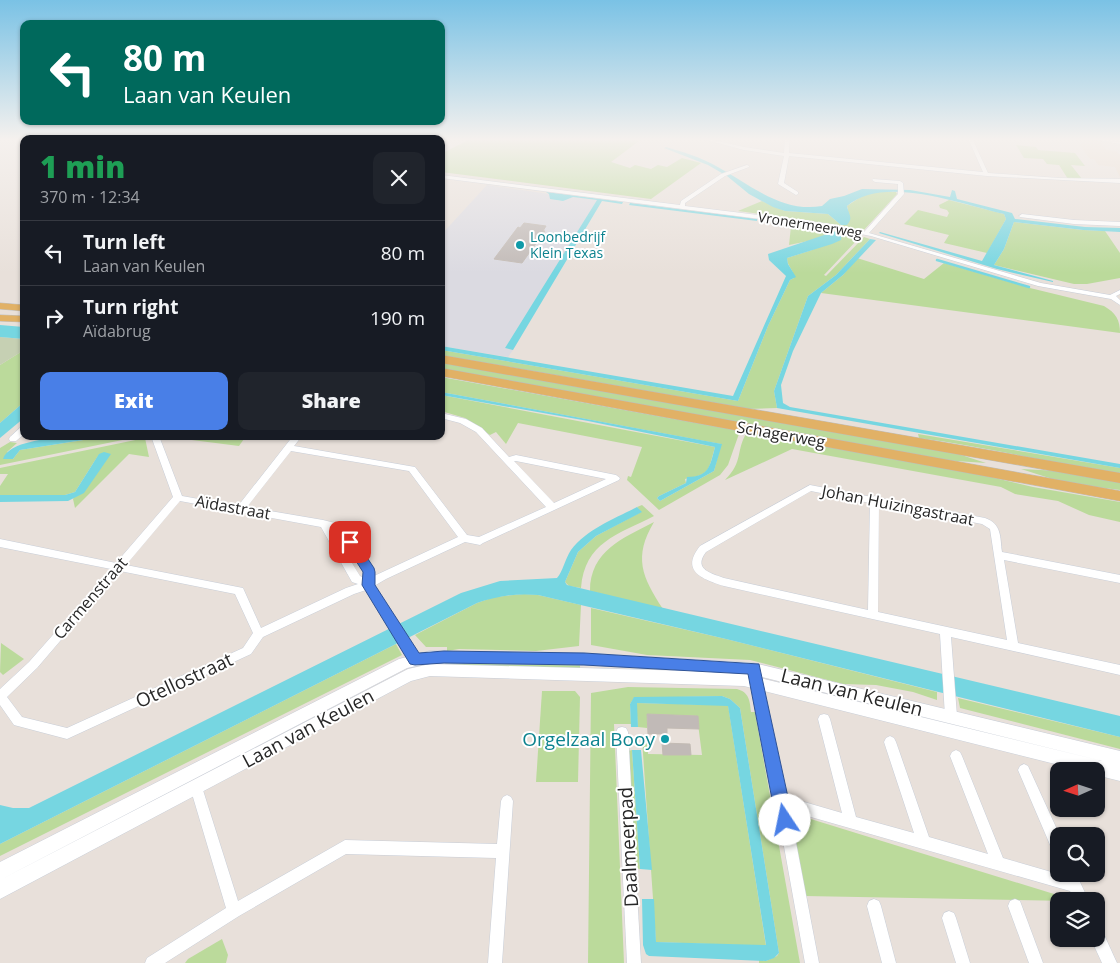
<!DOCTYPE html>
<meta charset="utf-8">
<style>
body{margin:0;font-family:"Open Sans",sans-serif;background:#20242c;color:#f1f3f6;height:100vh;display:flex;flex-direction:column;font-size:19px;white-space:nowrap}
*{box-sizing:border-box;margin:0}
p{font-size:16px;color:#9ea1a6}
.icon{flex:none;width:28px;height:28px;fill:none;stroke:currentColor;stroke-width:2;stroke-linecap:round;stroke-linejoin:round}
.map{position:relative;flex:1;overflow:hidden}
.panel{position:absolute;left:20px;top:135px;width:425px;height:305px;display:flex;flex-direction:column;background:#171b24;border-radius:10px;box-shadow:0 1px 4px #0004}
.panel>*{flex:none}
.top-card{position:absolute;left:20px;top:20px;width:425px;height:105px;border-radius:10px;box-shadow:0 1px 4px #0004;background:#00695c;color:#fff;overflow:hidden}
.needle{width:32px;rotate:267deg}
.tools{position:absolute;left:1050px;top:762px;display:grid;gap:10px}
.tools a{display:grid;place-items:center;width:55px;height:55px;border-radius:10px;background:#171b24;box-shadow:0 1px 4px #0004;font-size:25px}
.pin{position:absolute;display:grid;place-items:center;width:42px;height:42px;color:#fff;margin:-21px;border-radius:10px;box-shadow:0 2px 8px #0006}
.me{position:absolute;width:55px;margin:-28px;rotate:349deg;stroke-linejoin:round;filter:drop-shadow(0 0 4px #0008)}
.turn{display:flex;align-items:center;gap:18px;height:105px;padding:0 20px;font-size:22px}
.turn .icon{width:65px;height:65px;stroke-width:2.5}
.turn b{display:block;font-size:35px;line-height:42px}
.round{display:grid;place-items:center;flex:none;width:52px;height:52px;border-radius:10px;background:#20242c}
.overview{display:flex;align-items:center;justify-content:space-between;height:85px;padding:0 20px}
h1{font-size:30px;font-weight:800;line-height:38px;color:#1e9e55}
.cta{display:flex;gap:10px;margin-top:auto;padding:10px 20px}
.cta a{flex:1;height:58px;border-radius:10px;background:#497fe7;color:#fff;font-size:20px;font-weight:800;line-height:58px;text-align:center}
.cta a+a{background:#20242c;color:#f1f3f6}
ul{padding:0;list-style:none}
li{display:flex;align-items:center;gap:15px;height:65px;padding:0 20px;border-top:1px solid #363941}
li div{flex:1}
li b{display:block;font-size:19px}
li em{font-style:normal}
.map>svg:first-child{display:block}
</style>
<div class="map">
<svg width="1120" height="963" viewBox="0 0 1120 963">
<rect width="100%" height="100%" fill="#e8e0da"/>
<!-- industrial -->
<path fill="#dbdae1" d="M487,185L549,194L558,201L573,197L597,200L505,348L513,350L508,357L441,346V235Z"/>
<!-- education -->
<path fill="#e9dacb" d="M1081,138L1100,140L1106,150L1116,151L1120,155V177L1115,167L1098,165L1094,159H1090L1079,144H1082Z"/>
<!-- green -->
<g fill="#bbda9b">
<path d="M472,138H631L639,141L611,162L630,168L635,165L651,169L658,165L667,167L682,158L701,163L651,199L441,172V154Z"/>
<path d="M1016,145L1036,147L1038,150L1075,153L1085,166L1071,165L1082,179H1068L1059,165L1047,164L1043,159L1024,158Z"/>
<path d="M873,192H896L897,194L863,231L811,221L738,211L762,201L785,211L828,214L841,225L848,209L847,206L862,196Z"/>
<path d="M949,200L1004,214L1006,219L987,253L944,243L949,235L904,224L918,210L947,217L949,213L947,210L940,208L939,205Z"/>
<path d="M1014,222L1083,230L1105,231L1120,253V278L1087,284H1074L994,265L1004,249Z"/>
<path d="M791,226L836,231L818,239L789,245Z"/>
<path d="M843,231L858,239L824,275L826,276L864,237L870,239L836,275L808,296L774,391L777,408L747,409L441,355V350L738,401L768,326L790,280L794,278C794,270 787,266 787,258L812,250L842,233L840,232Z"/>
<path d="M857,258L924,279L944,263L1030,288L1104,306C1116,313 1120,320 1120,333L821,293L843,275Z"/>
<path d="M24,350V402L0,423V365Z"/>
<path d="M441,361L949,451L986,463L941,460L441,369Z"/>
<path d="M441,377L740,431L728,465L720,475L659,510L627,480L628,476L631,477L642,447L518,423L506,444L496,432L490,435L465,418L441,411V395L715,447C708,471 711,474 685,479L686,483L659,496L657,498L660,501L714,471L721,444L441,392Z"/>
<path d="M747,432L974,473L1033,487L1120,502V522L1089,515L1058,501L1015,494L1001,487L792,449L725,480C744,461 735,452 747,432Z"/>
<path d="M918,434L1120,468V475C1053,463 986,447 919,438Z"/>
<path d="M109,436H142L0,465V448L10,442L17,443L7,452L13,459L20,450Z"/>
<path d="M186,436H246L239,446L184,439Z"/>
<path d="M145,438L149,457L129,454L75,508L73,499L99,454L75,492L65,495H0V486L8,474H0V468Z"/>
<path d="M1021,469L1060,471L1120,481V490L1065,483Z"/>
<path d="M642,505L654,516C617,535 585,542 581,588L569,586L565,582L578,552L596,536L641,512L637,507Z"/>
<path d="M654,522C633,557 642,577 663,609L590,591C590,551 623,538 654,522Z"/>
<path d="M524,594L538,595L581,605L579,646L536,651L459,649L447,651V647H426L415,635L477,603L494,597Z"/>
<path d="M591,608L726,639L937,692V700L913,692L876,685L843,684L750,660L647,655L591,645Z"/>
<path d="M1,643L24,659L3,675L0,672Z"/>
<path d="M396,644L402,655L0,856V844Z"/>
<path d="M446,660L580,663V673L445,667Z"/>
<path d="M628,687L737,689C749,692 750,701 751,712H755L800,963H759V960L766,961L777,956L779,953L740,708L730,699L722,696L634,698L630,704L631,724H614L624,963H588L591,693Z"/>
<path d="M542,691H575L580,697L578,782H536Z"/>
<path d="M958,698L1120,737V749L960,708Z"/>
<path d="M636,703L728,705L766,946L656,942L642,739H647L648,754L702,755L697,716L647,714V728L638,727Z"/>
<path d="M632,750L640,869L634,868L628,751Z"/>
<path d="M788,812L1067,898L1071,901L805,896Z"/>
<path d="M222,939L228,955L226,963H185L188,959Z"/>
</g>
<!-- cemetery -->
<path fill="#c6d0b3" d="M0,337L24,339V350L0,365Z"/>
<!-- water -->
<g fill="#76d6e1">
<path d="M666,147C683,152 700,157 716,166C749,184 782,213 822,206L830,199L844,196L862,189L910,190L950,197L952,190L955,191L957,199L1012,213L1015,219L1085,227L1120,228V232L1083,230L1014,222L1004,249L994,265L1053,281V282L997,269L879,233L880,232L982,261L1006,219L1004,214C961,204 883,174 847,206C848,213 854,218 847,225H841L828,214L785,211L773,207L749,194L727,176L708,165L664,148Z"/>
<path d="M546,192L623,202L622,204L602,201L513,350L505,348L597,200L573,197L563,201L550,199L549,194Z"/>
<path d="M630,203L757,219V221L629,205Z"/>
<path d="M836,231L842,233L841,240L832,244L787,258L788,264L796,277L790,280L768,326L738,401L441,350V346L733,396L786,276L769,260L768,254Z"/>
<path d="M870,239L876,240L843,275L821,293L793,351L781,385L783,403L790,407L1120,464V468L777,408L774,391L808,296L836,275Z"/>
<path d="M0,325L24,327V339L0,337Z"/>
<path d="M441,392L722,444L714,471L660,501L657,498L659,496L686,483L687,477C709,477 710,466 715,447L588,421L441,395Z"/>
<path d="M24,402V418L0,438V423Z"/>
<path d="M67,436H109L20,450L13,459H3C9,441 49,439 67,436Z"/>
<path d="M104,452L111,454L84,493L68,501L0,502V495H65L75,492L99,454Z"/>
<path d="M637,507L642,512L596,536L578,552L565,582L567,585L1120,716V737L726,639L538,595C516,593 497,596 477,603L0,844V805L13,808H29L461,593L500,581L557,578C563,571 565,559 571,550C587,529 614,519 637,507Z"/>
<path d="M722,696L730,699L740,708L779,953L774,958L766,961L649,956L646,954L643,945L642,899H654L656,942L766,945L728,706L637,703L638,727H631L630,704L634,697Z"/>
<path d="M632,750H641L652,870L640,869Z"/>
</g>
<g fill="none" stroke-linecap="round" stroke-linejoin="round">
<!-- stream -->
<path stroke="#76d6e1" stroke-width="2.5" d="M937,260L1029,287"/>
</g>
<!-- building -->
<g fill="#c1bab7" stroke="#c3bbb4">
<path d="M524,223L546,226L543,231H545L522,263L494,259L518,227L520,228Z"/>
<path d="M647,714L698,716L699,729L667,728V734H648Z"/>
<path d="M662,743L690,744L691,755H663Z"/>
</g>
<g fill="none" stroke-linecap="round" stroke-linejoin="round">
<!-- minor casing -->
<g stroke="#c8ced8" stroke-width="1">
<g id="minor">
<path d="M699,138H705L744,147L784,153L785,138H789V153L983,172L968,138H972L988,173L1059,178L1120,179V183L987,176L789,156L784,183L798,192V194L796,195L778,184L784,156L744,150Z"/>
<path d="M747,165L749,166V167L725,176L685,203V206L830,224L864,232L898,194V184L875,182L872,180L873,179L900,181L903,183L904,194L869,233L1041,283L1110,295L1120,290V294L1116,296L1120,300V305L1111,299L1038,286L871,236L830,228L441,178V175L680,205L681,201L721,174Z"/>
<path d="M1022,214L1074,220L1120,222V226L1074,224L1020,217L1019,216Z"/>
<path d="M441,413L466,419L482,428L509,457L516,455L616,475L620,478L619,480L483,543L480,545L465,542L386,579L374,586L419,656L420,659L419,662L415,664L411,662L366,590L354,594L263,637L251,654L67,739L14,725L0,705V689L29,662L111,569L0,547V539L116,563L173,497L151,436H159L182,496L238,506L293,436H302L294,446L415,467L467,535L479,537L546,507L476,432L460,423L441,418ZM291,451L409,471L458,537L374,576L372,569L343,525L323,520L247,507ZM514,461H516L606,479L554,503ZM180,501L321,527L352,582L358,584L346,588L261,628L243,588L126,565ZM331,529L337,530L364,572V578L360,576ZM120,571L235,594L253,633L243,648L67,728L22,717L7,697L37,668Z"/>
<path d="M21,427H24V434L16,441H10L9,439L10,437Z"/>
<path d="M810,485L872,497L875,496L879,498L985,518C1002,524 1000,537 1002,552L1120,575V583L1004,560L1018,643L1120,665V675L951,637L957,716L955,720L951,721L947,720L945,716L940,634L724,586C702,579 680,571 700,546ZM811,491L870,503L868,610L724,578C710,573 693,569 706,552ZM879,504L982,524L990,529L1007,640L878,612Z"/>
<path d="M756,677L760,679L762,682L787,797L842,813L818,719L820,715L824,714L828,715L830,719L856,817L914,833L884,742L886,738L890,736L894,738L896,742L929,837L988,854L950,756L952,752L956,750L960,752L962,756L1003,858L1079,880L1089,901H1075L1070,891L790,811L819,963H805L776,802L750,682L752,679Z"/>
<path d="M622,727L626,728L628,732L641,963H627L616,732L618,728Z"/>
<path d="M1024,764L1028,766L1060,836H1059V856L1054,854L1018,770L1020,766Z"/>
<path d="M196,781L200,783L202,787L238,901L345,840L497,844L501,801L503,797L507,795L511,797L513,801L502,963H488L496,858L346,854L239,916L165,963H145L147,958L226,908L190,787L192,783Z"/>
<path d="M874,899L879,901L881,906L896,963H882L867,906L869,901Z"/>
<path d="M1015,899L1020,901L1043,963H1029L1008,906L1010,901Z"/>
<path d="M949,911L954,913L956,918L970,963H956L942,918L944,913Z"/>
<path d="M1096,926L1101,928L1117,963H1102L1091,939H1096Z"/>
</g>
</g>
<!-- tertiary casing -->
<g stroke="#c8ced8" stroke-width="1">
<g id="tertiary">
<path d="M1094,138L1120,140V144L1097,140Z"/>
<path d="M430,651L584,653L754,663L1120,751V781L1096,775V771H1083L744,686L430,676L411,681L0,899V880L408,669L430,664L690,671L584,665L430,663L407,668L0,880V862L399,659ZM748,675H754L1102,761Z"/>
</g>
</g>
<!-- primary casing -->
<g stroke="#bebebe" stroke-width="1">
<g id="primary">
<path d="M0,303L24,305V311L0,309Z"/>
<path d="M0,315L24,316V322L0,321Z"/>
<path d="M441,355L1120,473V483L441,363Z"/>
<path d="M441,368L1120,491V501L441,376Z"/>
</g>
</g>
<!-- minor -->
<use href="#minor" fill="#fff" fill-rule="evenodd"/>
<!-- tertiary -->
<use href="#tertiary" fill="#fff" fill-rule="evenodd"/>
<!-- primary -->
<use href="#primary" fill="#e1b166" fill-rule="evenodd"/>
</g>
<!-- sky -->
<linearGradient id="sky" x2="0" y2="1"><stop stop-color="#7ac2e5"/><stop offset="0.51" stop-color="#f5f1ee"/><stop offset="1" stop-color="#f5f1ee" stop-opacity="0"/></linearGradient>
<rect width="1120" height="273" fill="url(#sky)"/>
<!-- route -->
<path fill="#497fe7" stroke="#2f5396" d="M350,537L354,538L374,568L375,572V585L419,653L444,651L584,653L759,664L793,820L791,825L785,828L779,825L776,820L748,674L584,665L444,663L415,665L410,664L362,585L363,572L344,542L346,538Z"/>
<!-- markers -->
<g fill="#0f9aa8" stroke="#fff" stroke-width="2">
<circle cx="520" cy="245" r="5"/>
<circle cx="665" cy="739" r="5"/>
</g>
<g text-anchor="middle" stroke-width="4" stroke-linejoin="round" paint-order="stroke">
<!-- far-street labels -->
<g font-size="14" fill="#272727" stroke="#fff">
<text transform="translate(810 225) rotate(9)" y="5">Vronermeerweg</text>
</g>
<!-- far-culture labels -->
<g font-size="14" fill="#0d838f" stroke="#fff" text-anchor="start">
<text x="530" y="242">Loonbedrijf<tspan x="530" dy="16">Klein Texas</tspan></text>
</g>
<!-- street labels -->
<g font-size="16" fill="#272727" stroke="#fff">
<text transform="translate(781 434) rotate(10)" y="6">Schagerweg</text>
<text transform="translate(898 505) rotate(11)" y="6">Johan Huizingastraat</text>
<text transform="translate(233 507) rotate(10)" y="6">Aïdastraat</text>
<text transform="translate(90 598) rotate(-49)" y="6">Carmenstraat</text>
</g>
<!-- near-street labels -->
<g font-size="19" fill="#272727" stroke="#fff">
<text transform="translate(184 680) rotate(-25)" y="7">Otellostraat</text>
<text transform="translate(852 692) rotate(14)" y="7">Laan van Keulen</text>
<text transform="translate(308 728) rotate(-28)" y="7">Laan van Keulen</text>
<text transform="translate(628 847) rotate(-93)" y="7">Daalmeerpad</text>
</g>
<!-- near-culture labels -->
<g font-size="19" fill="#0d838f" stroke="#fff" text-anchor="end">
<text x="655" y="746">Orgelzaal Booy</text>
</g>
</g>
</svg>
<div class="tools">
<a><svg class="needle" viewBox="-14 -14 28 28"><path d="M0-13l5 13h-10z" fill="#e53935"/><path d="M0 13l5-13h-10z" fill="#9ea1a6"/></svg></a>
<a><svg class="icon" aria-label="search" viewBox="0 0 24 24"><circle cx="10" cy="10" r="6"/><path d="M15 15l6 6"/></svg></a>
<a><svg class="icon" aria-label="layers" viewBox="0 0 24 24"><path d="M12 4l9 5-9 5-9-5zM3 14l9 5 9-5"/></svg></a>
</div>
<div class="pin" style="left:350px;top:542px;background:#d93025"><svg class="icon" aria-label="arrive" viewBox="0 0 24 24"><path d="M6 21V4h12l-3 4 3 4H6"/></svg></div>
<svg class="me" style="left:785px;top:820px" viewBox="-20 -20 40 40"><circle r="19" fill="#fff"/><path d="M0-13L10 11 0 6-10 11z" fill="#497fe7"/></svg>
<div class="top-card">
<div class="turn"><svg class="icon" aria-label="left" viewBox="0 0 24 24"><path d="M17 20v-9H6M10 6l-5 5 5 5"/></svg><div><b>80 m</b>Laan van Keulen</div></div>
</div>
<section class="panel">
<div class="overview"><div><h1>1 min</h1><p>370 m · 12:34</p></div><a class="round"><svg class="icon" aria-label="close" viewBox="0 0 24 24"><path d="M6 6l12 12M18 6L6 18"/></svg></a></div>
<ul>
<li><svg class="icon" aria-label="left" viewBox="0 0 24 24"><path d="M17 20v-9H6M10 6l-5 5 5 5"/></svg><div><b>Turn left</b><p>Laan van Keulen</p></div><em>80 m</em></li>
<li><svg class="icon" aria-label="right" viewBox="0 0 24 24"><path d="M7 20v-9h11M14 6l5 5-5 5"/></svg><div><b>Turn right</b><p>Aïdabrug</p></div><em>190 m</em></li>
</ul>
<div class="cta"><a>Exit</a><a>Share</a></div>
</section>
</div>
